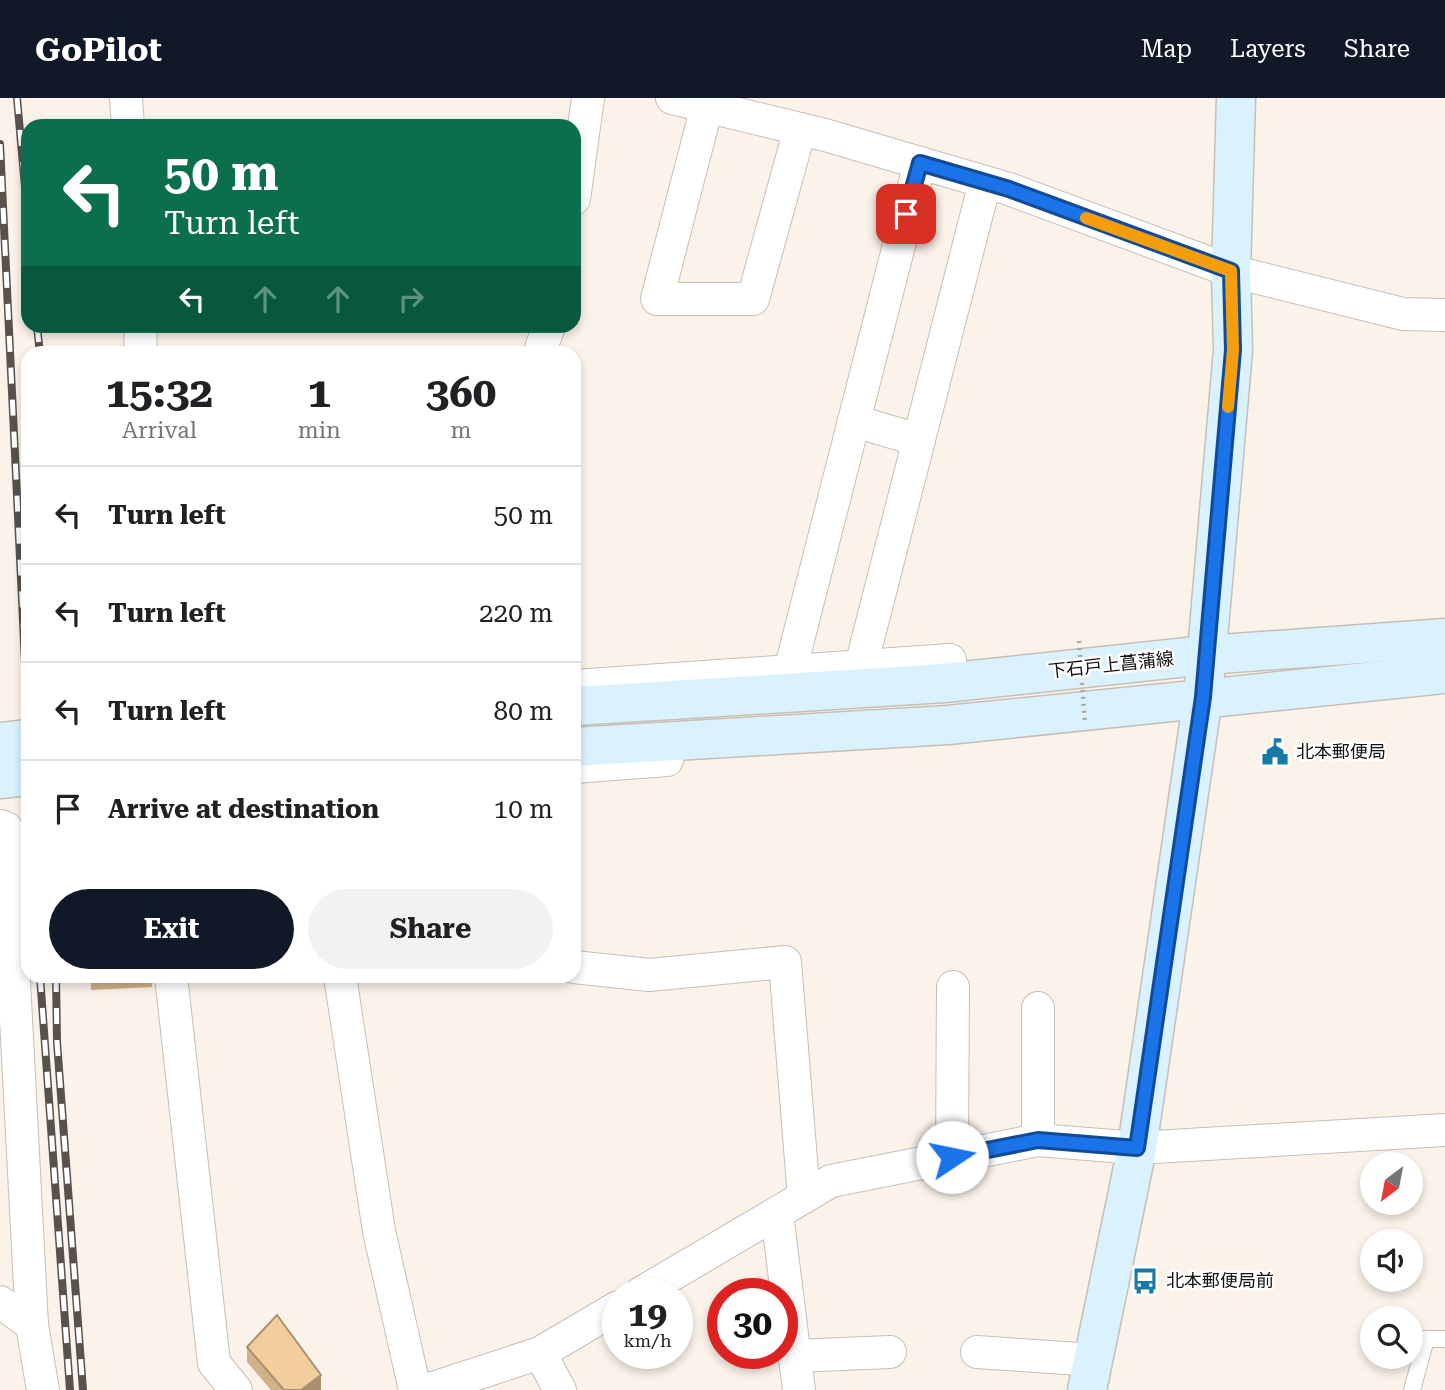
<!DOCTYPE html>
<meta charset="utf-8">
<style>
body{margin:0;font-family:"Roboto Serif","Noto Sans JP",serif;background:#f2f2f2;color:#202124;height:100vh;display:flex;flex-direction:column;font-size:26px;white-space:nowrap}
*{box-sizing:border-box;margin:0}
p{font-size:23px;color:#757577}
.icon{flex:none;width:38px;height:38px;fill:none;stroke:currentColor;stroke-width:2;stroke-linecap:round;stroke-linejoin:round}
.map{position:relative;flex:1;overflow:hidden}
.side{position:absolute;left:21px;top:248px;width:560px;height:637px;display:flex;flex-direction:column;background:#fff;border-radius:21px;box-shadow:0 4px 10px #0003}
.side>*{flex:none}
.guide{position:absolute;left:21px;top:21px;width:560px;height:214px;border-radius:21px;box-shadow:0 4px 10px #0003;background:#0b6e4f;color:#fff;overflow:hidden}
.needle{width:46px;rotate:212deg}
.buttons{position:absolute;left:1360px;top:1054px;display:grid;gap:14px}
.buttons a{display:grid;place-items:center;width:63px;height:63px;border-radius:50%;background:#fff;box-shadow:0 4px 10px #0003;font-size:35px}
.speed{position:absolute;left:602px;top:1180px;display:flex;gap:14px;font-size:35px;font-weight:700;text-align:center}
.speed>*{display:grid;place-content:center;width:91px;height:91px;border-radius:50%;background:#fff;box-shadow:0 4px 10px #0003;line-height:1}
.speed small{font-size:18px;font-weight:400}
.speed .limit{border:10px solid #d22;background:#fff;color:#111}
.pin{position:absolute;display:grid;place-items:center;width:60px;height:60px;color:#fff;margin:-30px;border-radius:14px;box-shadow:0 4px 10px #0006}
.me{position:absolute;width:77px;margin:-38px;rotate:79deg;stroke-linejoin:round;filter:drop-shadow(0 0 5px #0008)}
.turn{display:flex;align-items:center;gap:24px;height:147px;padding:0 28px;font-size:32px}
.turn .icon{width:91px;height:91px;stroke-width:2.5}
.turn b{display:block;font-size:49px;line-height:60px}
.lanes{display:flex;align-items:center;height:66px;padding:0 28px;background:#0003;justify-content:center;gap:35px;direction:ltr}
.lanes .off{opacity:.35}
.eta{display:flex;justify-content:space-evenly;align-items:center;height:119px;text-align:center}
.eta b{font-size:42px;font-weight:700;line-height:49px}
.button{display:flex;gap:14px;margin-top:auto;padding:14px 28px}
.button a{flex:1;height:80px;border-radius:42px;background:#111827;color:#fff;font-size:28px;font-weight:700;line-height:80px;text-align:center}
.button a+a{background:#f2f2f2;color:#202124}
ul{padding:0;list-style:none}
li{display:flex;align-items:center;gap:21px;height:98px;padding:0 28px;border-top:2px solid #e0e0e0}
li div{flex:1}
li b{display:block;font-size:26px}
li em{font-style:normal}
header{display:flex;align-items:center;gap:42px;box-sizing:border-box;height:98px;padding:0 35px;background:#111827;color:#fff}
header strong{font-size:33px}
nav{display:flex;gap:38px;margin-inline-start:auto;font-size:24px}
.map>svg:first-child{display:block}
</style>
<header>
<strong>GoPilot</strong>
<nav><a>Map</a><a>Layers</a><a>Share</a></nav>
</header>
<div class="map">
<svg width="1445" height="1292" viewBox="0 0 1445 1292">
<rect width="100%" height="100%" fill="#fbf3ea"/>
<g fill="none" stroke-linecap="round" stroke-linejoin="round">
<!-- lane casing -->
<g stroke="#c7bfb6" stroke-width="18">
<path id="lane" d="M1412,1292L1426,1241H1445"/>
</g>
<!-- street casing -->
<g stroke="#c7bfb6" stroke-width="34">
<g id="street">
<path d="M126,0L128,28"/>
<path d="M672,0L825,37L1009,91L1231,173L1403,216L1445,217"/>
<path d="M707,8L657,201H753L800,31"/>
<path d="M574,101L588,0"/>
<path d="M140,228L141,256"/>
<path d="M539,256L549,228"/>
<path d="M854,323L919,342"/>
<path d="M861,568L985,84"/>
<path d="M790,573L920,65"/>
<path d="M574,588L950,562"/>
<path d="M574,669L667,662"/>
<path d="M0,728L6,730L32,1227L43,1292"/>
<path d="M574,869L649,877L785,864L804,1099"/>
<path d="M171,878L214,1265L236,1292"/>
<path d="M340,878L379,1133L415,1292"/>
<path d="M1038,910V1042"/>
<path d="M952,1059L953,889"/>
<path d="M777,1116L799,1292"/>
<path d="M641,1195L831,1083L1038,1042L1137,1050L1445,1032"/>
<path d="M0,1204L32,1227"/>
<path d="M977,1254L1094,1262"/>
<path d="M540,1255L560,1292"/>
<path d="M794,1258L890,1254"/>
<path d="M427,1292L540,1255L618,1209"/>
</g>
</g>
<!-- secondary casing -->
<g stroke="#c7bfb6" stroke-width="41">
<g id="secondary">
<path d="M574,608L945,585L1206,557L1445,540"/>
<path d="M0,644L28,641"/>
<path d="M574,649L948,627L1445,576"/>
<path d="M0,681L28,678"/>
<path d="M1087,1292L1137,1050L1203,599L1233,252L1231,173L1236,0"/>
</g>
</g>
<!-- lane -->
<use href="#lane" stroke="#fff" stroke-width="16"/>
<!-- street -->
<use href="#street" stroke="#fff" stroke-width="32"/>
<!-- secondary -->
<use href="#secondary" stroke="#daf1fe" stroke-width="38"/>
<!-- rail casing -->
<g stroke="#57524d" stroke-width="8">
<g id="rail">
<path d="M17,0L28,123"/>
<path d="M0,46L28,626"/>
<path d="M37,228L40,256"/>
<path d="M40,878L70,1292"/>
<path d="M56,878L57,944L83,1292"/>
</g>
</g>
<!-- rail -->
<use href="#rail" stroke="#fff" stroke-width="5" stroke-dasharray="16" stroke-linecap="butt"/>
<!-- path-bridge -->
<path stroke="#aca69f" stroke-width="4.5" stroke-dasharray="2 5" stroke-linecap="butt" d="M1079,543L1085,625"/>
</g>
<!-- wall -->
<g fill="#d0b189">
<path d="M91,878H152V889L91,892Z"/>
<path d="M247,1249L321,1292H271L247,1264Z"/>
</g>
<!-- shaded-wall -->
<path fill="#a9906f" d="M321,1277V1292H301Z"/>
<!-- building -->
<path fill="#f2ce9f" stroke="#a9906f" stroke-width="2" d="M277,1217L321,1277L301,1292H284L247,1249Z"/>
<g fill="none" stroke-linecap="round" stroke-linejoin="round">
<!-- route casing -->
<g stroke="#114b97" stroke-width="18">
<path id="route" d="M906,116L920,65L1009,91L1231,173L1233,252L1203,599L1137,1050L1038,1042L952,1059"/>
</g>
<!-- route -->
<use href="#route" stroke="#1a73e8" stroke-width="12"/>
<!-- slow -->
<path stroke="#f59e0b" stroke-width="12" d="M1086,120L1231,173L1233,252L1228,309"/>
</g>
<!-- icons -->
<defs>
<g id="civic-bare" transform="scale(2.1)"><path d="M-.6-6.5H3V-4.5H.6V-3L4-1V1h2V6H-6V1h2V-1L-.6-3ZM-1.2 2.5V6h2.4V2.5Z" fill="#177aa6" stroke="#fff" stroke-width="2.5" paint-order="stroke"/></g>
<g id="bus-bare" transform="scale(2.1)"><path d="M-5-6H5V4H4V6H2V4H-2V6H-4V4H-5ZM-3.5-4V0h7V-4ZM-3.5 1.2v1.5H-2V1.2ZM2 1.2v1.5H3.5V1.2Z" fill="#177aa6" stroke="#fff" stroke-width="2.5" paint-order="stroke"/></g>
</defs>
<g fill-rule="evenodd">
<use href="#civic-bare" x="1275" y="654"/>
<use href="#bus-bare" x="1145" y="1183"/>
</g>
<g text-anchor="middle" stroke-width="5" stroke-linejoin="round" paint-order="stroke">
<!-- street labels -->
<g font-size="18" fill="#14110e" stroke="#fff">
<text transform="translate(1111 567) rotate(-6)" y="6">下石戸上菖蒲線</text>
</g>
<!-- poi labels -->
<g font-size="18" fill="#14110e" stroke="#fff" text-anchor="start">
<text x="1296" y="660">北本郵便局</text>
<text x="1166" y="1189">北本郵便局前</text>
</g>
</g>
</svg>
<div class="buttons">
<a><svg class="needle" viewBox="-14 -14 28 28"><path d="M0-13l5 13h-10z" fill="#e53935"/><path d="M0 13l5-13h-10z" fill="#757577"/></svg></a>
<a><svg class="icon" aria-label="sound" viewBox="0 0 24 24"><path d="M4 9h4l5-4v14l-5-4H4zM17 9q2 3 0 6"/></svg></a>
<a><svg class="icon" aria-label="search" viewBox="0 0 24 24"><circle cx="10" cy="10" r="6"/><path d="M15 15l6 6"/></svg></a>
</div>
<div class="speed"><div>19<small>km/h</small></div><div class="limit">30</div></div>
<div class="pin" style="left:906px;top:116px;background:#d93025"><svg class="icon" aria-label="arrive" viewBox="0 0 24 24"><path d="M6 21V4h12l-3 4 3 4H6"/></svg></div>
<svg class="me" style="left:952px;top:1059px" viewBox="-20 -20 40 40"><circle r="19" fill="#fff"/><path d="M0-13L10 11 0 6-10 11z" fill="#1a73e8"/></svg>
<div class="guide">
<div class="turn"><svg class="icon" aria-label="left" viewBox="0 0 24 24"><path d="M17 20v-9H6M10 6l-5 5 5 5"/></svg><div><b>50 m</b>Turn left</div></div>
<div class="lanes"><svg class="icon" aria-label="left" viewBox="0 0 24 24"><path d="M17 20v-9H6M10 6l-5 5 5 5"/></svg><svg class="icon off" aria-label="ahead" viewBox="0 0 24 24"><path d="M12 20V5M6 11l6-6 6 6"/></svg><svg class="icon off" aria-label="ahead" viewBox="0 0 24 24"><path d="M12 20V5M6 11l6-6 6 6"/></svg><svg class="icon off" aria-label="right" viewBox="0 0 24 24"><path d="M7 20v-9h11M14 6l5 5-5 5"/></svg></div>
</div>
<section class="side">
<div class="eta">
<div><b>15:32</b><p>Arrival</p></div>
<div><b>1</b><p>min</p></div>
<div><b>360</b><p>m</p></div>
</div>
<ul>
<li><svg class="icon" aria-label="left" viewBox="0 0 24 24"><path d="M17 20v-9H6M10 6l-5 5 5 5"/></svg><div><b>Turn left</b></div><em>50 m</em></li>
<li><svg class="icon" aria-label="left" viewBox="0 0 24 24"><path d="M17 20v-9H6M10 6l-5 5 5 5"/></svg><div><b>Turn left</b></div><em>220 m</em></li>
<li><svg class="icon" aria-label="left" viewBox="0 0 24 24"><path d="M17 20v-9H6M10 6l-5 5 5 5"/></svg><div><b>Turn left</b></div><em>80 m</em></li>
<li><svg class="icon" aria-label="arrive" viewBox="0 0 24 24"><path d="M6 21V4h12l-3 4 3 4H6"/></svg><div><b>Arrive at destination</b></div><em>10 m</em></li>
</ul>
<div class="button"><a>Exit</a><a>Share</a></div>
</section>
</div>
